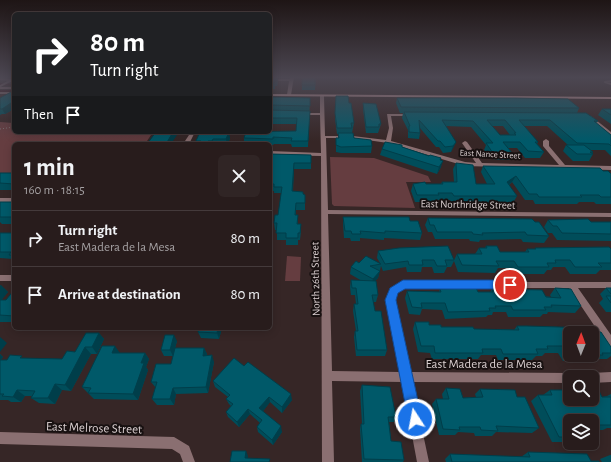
<!DOCTYPE html>
<meta charset="utf-8">
<style>
body{margin:0;font-family:"Alegreya Sans",sans-serif;background:#302525;color:#f1f3f6;height:100vh;display:flex;flex-direction:column;font-size:15px;white-space:nowrap}
*{box-sizing:border-box;margin:0}
p{font-size:13px;color:#a5a1a3}
.icon{flex:none;width:22px;height:22px;fill:none;stroke:currentColor;stroke-width:2;stroke-linecap:round;stroke-linejoin:round}
.map{position:relative;flex:1;overflow:hidden}
.panel{position:absolute;left:12px;top:142px;width:260px;height:188px;display:flex;flex-direction:column;background:#281c1c;border-radius:6px;box-shadow:0 2px 10px #0003,0 0 0 1px #443a3b}
.panel>*{flex:none}
.guide{position:absolute;left:12px;top:12px;width:260px;height:122px;border-radius:6px;box-shadow:0 2px 10px #0003,0 0 0 1px #443a3b;background:#202124;color:#fff;overflow:hidden}
.needle{width:26px;rotate:1deg}
.buttons{position:absolute;left:563px;top:326px;display:grid;gap:8px}
.buttons a{display:grid;place-items:center;width:36px;height:36px;border-radius:6px;background:#281c1c;box-shadow:0 2px 10px #0003,0 0 0 1px #443a3b;font-size:20px}
.pin{position:absolute;display:grid;place-items:center;width:34px;height:34px;color:#fff;margin:-17px;border:2px solid #fff;border-radius:50%;box-shadow:0 1px 4px #0007}
.me{position:absolute;width:44px;margin:-22px;rotate:349deg;stroke-linejoin:round;filter:drop-shadow(0 0 3px #0008)}
.turn{display:flex;align-items:center;gap:14px;height:84px;padding:0 12px;font-size:18px}
.turn .icon{width:52px;height:52px;stroke-width:2.5}
.turn b{display:block;font-size:28px;line-height:34px}
.then{display:flex;align-items:center;height:38px;padding:0 12px;background:#0003;gap:8px;font-size:15px}
.round{display:grid;place-items:center;flex:none;width:42px;height:42px;border-radius:6px;background:#302525}
.summary{display:flex;align-items:center;justify-content:space-between;height:68px;padding:0 12px}
h1{font-size:24px;font-weight:600;line-height:30px}
ul{padding:0;list-style:none}
li{display:flex;align-items:center;gap:12px;height:56px;padding:0 12px;border-top:1px solid #443a3b}
li div{flex:1}
li b{display:block;font-size:15px}
li em{font-style:normal}
.map>svg:first-child{display:block}
</style>
<div class="map">
<svg width="611" height="462" viewBox="0 0 611 462">
<rect width="100%" height="100%" fill="#362626"/>
<!-- green -->
<g fill="#653d40">
<path d="M0,122L14,123V132H153L145,144H14V173H0Z"/>
<path d="M330,157L374,158L428,176L431,182H406L415,208L334,206L332,204Z"/>
<path d="M287,256L301,257L300,281H285Z"/>
</g>
<g fill="none" stroke-linecap="round" stroke-linejoin="round">
<!-- canal -->
<g fill="#36060f" fill-rule="evenodd">
<path d="M0,83L14,84V86L0,85Z"/>
<rect x="0" y="90" width="14" height="2"/>
</g>
<!-- path -->
<path stroke="#7e7071" stroke-width="1" stroke-dasharray="1 2" stroke-linecap="butt" d="M0,129L14,127"/>
<!-- lane -->
<g stroke="#8a6f71" stroke-width="2">
<path d="M0,79L14,80"/>
<path d="M611,81L605,82L611,84"/>
<path d="M0,86L10,81"/>
<path d="M0,88H14"/>
<path d="M0,93H14"/>
</g>
<!-- street -->
<g fill="#8a6f71" fill-rule="evenodd">
<path d="M290,77H294L291,95L289,96L287,95L289,81H270V79H290Z"/>
<path d="M322,95L324,96L325,136H353L386,140L389,128L387,114H413L415,115V116H391L393,128L391,141L465,162L476,163L462,143L465,141L467,142L482,163L559,165L543,146V141L546,139L549,141V146L565,165L611,166V170L465,166L388,143L353,138H326L328,210L611,213V217L328,214L332,371L400,372L387,300L391,289L403,282H611V288H578L611,335V347L608,346L569,288H404L398,293L395,300L410,372L570,373L574,374L575,377H570V383L412,382L429,462H417L402,382L332,381L334,462H322L321,156L270,155V151L321,153L320,115H300L298,114L300,113H320V96Z"/>
<path d="M587,116H591L611,132V135L587,118Z"/>
<path d="M191,132H195L189,144H183Z"/>
<rect x="0" y="198" width="14" height="4"/>
<rect x="0" y="275" width="14" height="6"/>
<path d="M611,372V382L592,383V377H587L588,374L592,373Z"/>
<path d="M0,432L174,437L189,446L195,462H183L180,454L172,449L0,444Z"/>
</g>
<!-- secondary -->
<path fill="#c19698" fill-rule="evenodd" d="M270,94L611,97V99L270,96Z"/>
</g>
<!-- wall -->
<g fill="#004d5a" fill-rule="evenodd">
<path d="M270,77H279V78H278V82L277,86H275V89H270Z"/>
<path d="M316,77L315,90H302V85Z"/>
<path d="M14,91V109L5,114H2L0,115V98Z"/>
<path d="M336,96L349,103L354,123L352,133L354,138L372,146L371,153H341L336,152V138H338V134H337L335,119Z"/>
<path d="M270,97L310,98L308,147H292L291,144H274L273,145H270V144H244V138L296,131L297,124H270Z"/>
<path d="M397,98L579,108L577,113L598,121L596,123L611,135V156L605,150H590L593,152L592,153L593,154L589,161H573L563,151L566,145H568L547,126H524L538,142L537,144L544,152L540,158H525L517,148H508L512,153L509,160L491,159L484,150L486,145L471,127L446,126L456,142L451,152L443,153L439,147H436L420,128V133L419,139L408,138V130L402,118L403,113H400L396,103ZM492,126H503L510,135H500Z"/>
<path d="M363,103L381,124L378,133H366L363,109Z"/>
<path d="M602,109H611V124L598,115Z"/>
<path d="M200,132L230,138L228,144H196V141Z"/>
<path d="M402,147L429,156L441,158V167L437,174L380,155L382,149Z"/>
<path d="M270,154L311,155V169H294L293,191L303,194L305,195V210H296V215L298,224L301,231L300,240H298V245H286V240H277V230H275L274,223L278,215L282,193H274V191H271L270,183Z"/>
<path d="M456,163L476,184H487L481,172L483,166L603,171L611,174V204H596L594,202H579L577,204H535L533,200H525L512,182L509,185L517,196L513,203H451L450,200H437L436,202H415L411,191L413,184H441L442,182H454L453,169Z"/>
<rect x="0" y="173" width="14" height="17"/>
<path d="M0,202H14V224H2L0,222Z"/>
<path d="M343,217L410,221L422,233L420,240L384,238V240L360,238V241H351L350,238H344L343,224Z"/>
<path d="M428,218L535,222L549,236L544,243L523,242L521,239L480,240L479,242L470,241L469,239H435L432,232H428L425,225Z"/>
<path d="M548,220L591,222H611V241L557,240L552,233H548L544,227Z"/>
<path d="M0,233H14V261L13,259L0,258Z"/>
<path d="M486,246L500,252H525L527,249H535V248L611,249V270H600L596,274H570L565,267H553L551,270H547L544,274H514L510,268H498L495,273L458,272L454,261L451,267H447L444,273H434L432,267H422L421,272H407L406,267L383,271L381,266L378,278L375,281L378,295L376,302H373L375,311L387,350L385,356H356L354,337L355,331H356L353,311L354,304H356L355,295H351L350,287L351,280L362,281L350,274L351,267L359,263H380L377,258L378,251L454,260L457,254H475L479,248H485Z"/>
<path d="M0,285L8,292L1,300H6L14,290V322H0Z"/>
<path d="M555,288L581,306L575,313L548,312L547,314H543L540,317H508L506,312H493L492,315H488L486,317L445,319L442,310L422,309L420,315L409,314L405,298L407,291L439,292L440,289L478,292H490L492,289L551,297L550,295Z"/>
<path d="M606,288H611V312H606L599,303L603,299L600,294Z"/>
<path d="M415,322L441,327L474,329L514,330L517,326L595,332L611,347V356L607,359H598L595,361H563L558,353H545L542,356H536L532,360H498L496,355H481L478,359H432L430,353L418,352L413,329ZM570,333L592,355H570Z"/>
<path d="M222,328L219,339L201,338L198,332Z"/>
<path d="M99,333L104,339L97,354H91L71,391L62,390L55,404L39,403L31,398L32,396H25L21,402H11L8,400H0V354L3,357L1,360H7L25,358L62,359L75,352Z"/>
<path d="M177,341L175,348H204L207,354V355L214,362L208,393L176,394L174,405H157L152,399L156,388L151,382L171,364L173,356H164L161,350Z"/>
<path d="M120,353H145L149,359L146,367L148,370L138,400L94,399L82,387Z"/>
<path d="M244,366L292,400L282,413L270,402L263,411L282,432L273,445L258,432L257,427L260,423L250,414L239,427L228,417L226,412L231,406L229,404L226,399L228,397L215,387L213,381Z"/>
<path d="M362,385L396,417L394,422H389L391,441L404,460L403,462H362L360,429L361,424H362L360,391Z"/>
<path d="M446,388L463,398L476,397L475,394L480,389L517,397L539,428L532,433L496,432L492,436H475L474,433L458,432L455,435H439L432,404L436,399H443L442,394Z"/>
<path d="M550,390L602,397L607,396L611,394V428H607L603,430H592V421H570V442H552L531,401L538,395H543Z"/>
<path d="M528,452L599,462H446L445,459L450,454L521,457Z"/>
<path d="M610,455H611V462H602L600,459Z"/>
</g>
<!-- shaded-wall -->
<g fill="#003e4a">
<path d="M14,101V109L5,114L2,109Z"/>
<path d="M173,132H179L171,144H166Z"/>
<path d="M229,132L230,138L228,144H227L226,139Z"/>
<path d="M456,142L451,152L453,146Z"/>
<path d="M443,161L441,167L437,174L439,167Z"/>
<path d="M294,163V169L292,198V191Z"/>
<path d="M516,176L512,182L504,188L507,182Z"/>
<path d="M380,271L378,278L371,286L373,279Z"/>
<path d="M1,285L8,292L0,302V286Z"/>
<path d="M218,328H222L219,339L217,333Z"/>
<path d="M99,333L104,339L97,354L92,347Z"/>
<path d="M174,335L177,341L173,356L170,350Z"/>
<path d="M0,337L7,343L0,352Z"/>
<path d="M115,346L120,353H112Z"/>
<path d="M85,347L91,354L71,391L65,385Z"/>
<path d="M204,348L207,354L205,362L203,356Z"/>
<path d="M145,353L149,359L146,367L148,370L138,400L133,394L141,363Z"/>
<path d="M0,354L3,357L0,361Z"/>
<path d="M212,355L214,362L208,393L206,387Z"/>
<path d="M55,384L62,390L55,404L48,398Z"/>
<path d="M173,388L176,394L174,405L170,399Z"/>
<path d="M17,390L25,396L21,402L13,397Z"/>
<path d="M291,394L292,400L282,413V407Z"/>
<path d="M269,397L270,402L261,414L259,408Z"/>
<path d="M248,409L250,414L239,427L237,422Z"/>
<path d="M281,426L282,432L273,445L272,440Z"/>
<path d="M246,451L248,456L247,462L245,458Z"/>
</g>
<!-- building -->
<g fill="#005969" stroke="#003e4a" fill-rule="evenodd">
<path d="M270,77H278L277,81H275L274,83H270Z"/>
<rect x="302" y="77" width="13" height="8"/>
<path d="M13,91H14V101L2,109H0V98Z"/>
<path d="M336,96H348L349,103H351L354,123H351L352,128H337L335,113Z"/>
<path d="M270,97L310,98V106L270,105Z"/>
<path d="M397,98H515L568,99L579,108L401,107Z"/>
<path d="M363,103L376,104L381,124H379V127H366Z"/>
<path d="M602,109H611V115Z"/>
<path d="M270,110L310,111L308,141H291L292,138L273,137V139L244,138L246,132L296,131L297,118H270Z"/>
<path d="M404,112L586,113L598,121H594L611,135V146L609,144L577,143L550,120H519L538,142H535L544,152L528,151L520,142H503L512,153H493L486,143H493L473,121L442,120L456,142L453,146L445,147L440,141H438L419,120L420,133L409,132V126H410ZM487,120H505L516,133H514L516,135H500Z"/>
<path d="M156,132H173L166,144H147Z"/>
<path d="M200,132H229L226,139H213L212,141H208L206,144H199L201,141H196Z"/>
<path d="M338,133H353L354,138L371,140L372,146L341,147L336,145V138H339Z"/>
<path d="M385,142L402,145V147L429,156L430,155L441,158L440,160L443,161L439,167L382,149Z"/>
<path d="M566,145H584L593,152H590L593,154H577Z"/>
<path d="M270,154L311,155V163H294L292,191L303,192V194L305,195V203H296L295,215H298L297,224H301L300,233H298V238H286V233H276L277,223H274L275,215H278L282,187H274V184H271Z"/>
<path d="M456,163L473,165L476,184H495L483,166L600,168L603,171H608L611,174V197H601L599,195H580L582,197H539L537,194H529L516,176L507,182L517,196H454L452,193H438L439,195H417L413,184L425,182L426,184H443L442,182H457Z"/>
<path d="M0,173H14V184L0,183Z"/>
<rect x="0" y="202" width="14" height="15"/>
<path d="M343,217H409L410,221H418L422,233L385,231V233L360,231L361,234H352L351,231H345Z"/>
<path d="M428,218L532,219L535,222H539L549,236L527,235L525,232L482,233L483,235L473,234L472,232H437L434,225H430Z"/>
<path d="M588,219L591,222H611V234L562,233L557,226H553L548,220Z"/>
<path d="M0,233H14V255H9L11,252H0Z"/>
<path d="M448,246L454,260H445L447,266H437L434,260H422L423,265H409L408,261L385,264L378,251L399,248Z"/>
<path d="M486,246H497L500,252H529L527,249H536L535,248L609,247L611,249V263H598L602,267H575L570,260H555L556,263H547L549,267H518L514,261H496L499,266L462,265L457,254H482L479,248H487Z"/>
<path d="M366,256L381,264L370,266L380,271L373,279L351,267L356,261L359,263Z"/>
<path d="M351,280L376,281L378,295H372L375,311H381L387,350H357L355,331H358L354,304H358L356,288H352Z"/>
<path d="M476,288L478,292H493L492,289L542,290L546,297L561,298L555,288L571,289L581,306L551,305L552,307H544L546,310H513L511,306H495L496,308H489L490,311L448,312L445,303H421L422,308L412,307L407,291L441,292L440,289Z"/>
<path d="M606,288H611V294Z"/>
<path d="M14,290V316L0,315V300H6Z"/>
<path d="M606,296H611V303Z"/>
<path d="M415,322H429V325H441V327H473L474,329L519,330L517,326H527L592,328L595,332H601L611,347V353H602L603,355H592V333H570V355H569L564,346H547L548,349H536L538,354H503L501,349H482L483,353H435L434,346H421Z"/>
<path d="M199,328H218L217,333L198,332Z"/>
<path d="M86,333H99L92,347H85L65,385L55,384L48,398H31L35,391L17,390L13,397L2,396L4,394H0V360H7L10,355L22,356L20,358L62,359L67,351L75,352Z"/>
<path d="M165,335H174L170,350H161Z"/>
<path d="M102,346H115L112,353H145L141,363H144L133,394L88,393L91,388L82,387Z"/>
<path d="M175,348H204L203,356L212,355L206,387L173,388L170,399H152L157,382H151L156,364H171Z"/>
<path d="M234,358L244,366L248,362L291,394L282,407L269,397L259,408L281,426L272,440L257,427L262,420L248,409L237,422L226,412L233,404L226,399L230,395L213,381Z"/>
<path d="M362,385L390,387L396,417H388L391,441L401,442L404,460L364,459L361,424H364Z"/>
<path d="M446,388L460,389L463,398L483,397L480,389L515,390L517,397H525L539,428L496,426L498,431L481,430L480,427H459L460,430L443,429L436,399H449Z"/>
<path d="M550,390H570V399H592V391H599L602,397H611V425H592V421H570V437H559L538,395H552Z"/>
<path d="M232,451H246L245,458L270,459L269,462H230Z"/>
<path d="M528,452L587,454L591,461H599V462H452L450,454L530,457Z"/>
</g>
<!-- sky -->
<linearGradient id="sky" x2="0" y2="1"><stop stop-color="#1e1515"/><stop offset="0.55" stop-color="#4c4752"/><stop offset="1" stop-color="#4c4752" stop-opacity="0"/></linearGradient>
<rect width="611" height="141" fill="url(#sky)"/>
<!-- route -->
<path fill="#1a73e8" stroke="#114b97" d="M403,280H510L514,282L515,285L514,288L510,289H405L398,293L396,300L422,419L420,424L415,427L410,424L408,419L385,300L390,288Z"/>
<g text-anchor="middle" stroke-width="4" stroke-linejoin="round" paint-order="stroke">
<!-- far-street labels -->
<g font-size="9" fill="#dacfd0" stroke="#181111">
<text transform="translate(490 154) rotate(3)" y="3">East Nance Street</text>
</g>
<!-- street labels -->
<g font-size="11" fill="#dacfd0" stroke="#181111">
<text transform="translate(468 204) rotate(1)" y="4">East Northridge Street</text>
<text transform="translate(315 279) rotate(-91)" y="4">North 26th Street</text>
</g>
<!-- near-street labels -->
<g font-size="13" fill="#dacfd0" stroke="#181111">
<text x="484" y="368">East Madera de la Mesa</text>
<text transform="translate(94 427) rotate(2)" y="5">East Melrose Street</text>
</g>
</g>
</svg>
<div class="buttons">
<a><svg class="needle" viewBox="-14 -14 28 28"><path d="M0-13l5 13h-10z" fill="#e53935"/><path d="M0 13l5-13h-10z" fill="#a5a1a3"/></svg></a>
<a><svg class="icon" aria-label="search" viewBox="0 0 24 24"><circle cx="10" cy="10" r="6"/><path d="M15 15l6 6"/></svg></a>
<a><svg class="icon" aria-label="layers" viewBox="0 0 24 24"><path d="M12 4l9 5-9 5-9-5zM3 14l9 5 9-5"/></svg></a>
</div>
<div class="pin" style="left:510px;top:285px;background:#d93025"><svg class="icon" aria-label="arrive" viewBox="0 0 24 24"><path d="M6 21V4h12l-3 4 3 4H6"/></svg></div>
<svg class="me" style="left:415px;top:419px" viewBox="-20 -20 40 40"><circle r="17" fill="#1a73e8" stroke="#fff" stroke-width="3"/><path d="M0-11L8 9 0 5-8 9z" fill="#fff"/></svg>
<div class="guide">
<div class="turn"><svg class="icon" aria-label="right" viewBox="0 0 24 24"><path d="M7 20v-9h11M14 6l5 5-5 5"/></svg><div><b>80 m</b>Turn right</div></div>
<div class="then">Then<svg class="icon" aria-label="arrive" viewBox="0 0 24 24"><path d="M6 21V4h12l-3 4 3 4H6"/></svg></div>
</div>
<section class="panel">
<div class="summary"><div><h1>1 min</h1><p>160 m · 18:15</p></div><a class="round"><svg class="icon" aria-label="close" viewBox="0 0 24 24"><path d="M6 6l12 12M18 6L6 18"/></svg></a></div>
<ul>
<li><svg class="icon" aria-label="right" viewBox="0 0 24 24"><path d="M7 20v-9h11M14 6l5 5-5 5"/></svg><div><b>Turn right</b><p>East Madera de la Mesa</p></div><em>80 m</em></li>
<li><svg class="icon" aria-label="arrive" viewBox="0 0 24 24"><path d="M6 21V4h12l-3 4 3 4H6"/></svg><div><b>Arrive at destination</b></div><em>80 m</em></li>
</ul>
</section>
</div>
